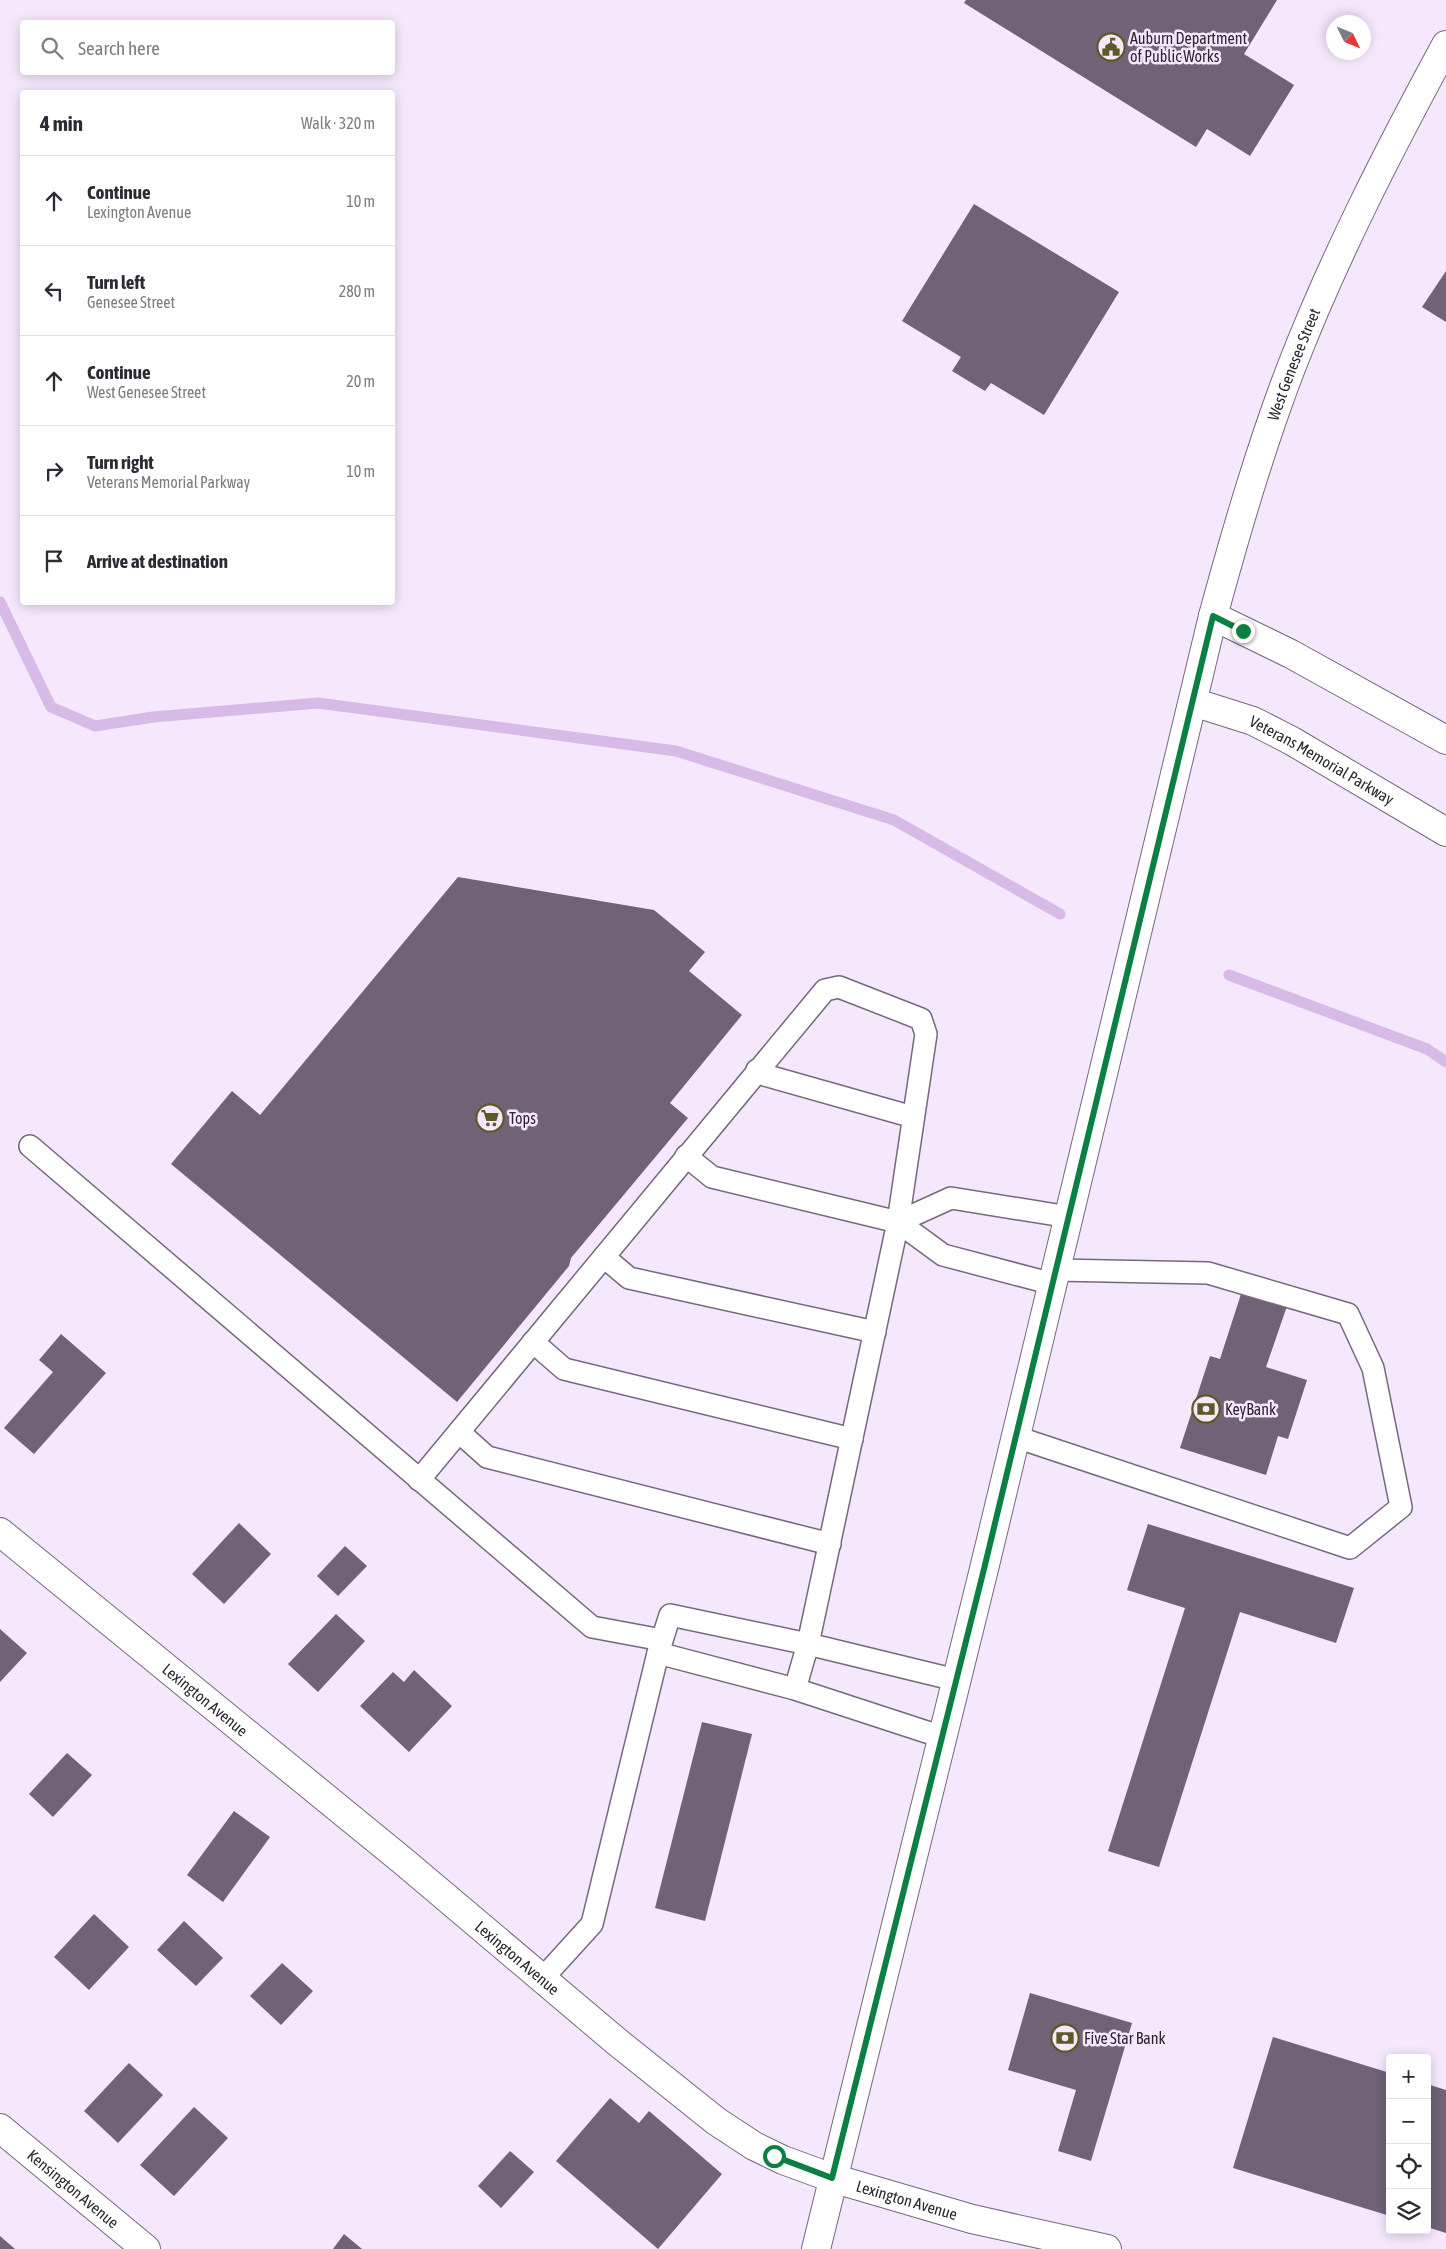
<!DOCTYPE html>
<meta charset="utf-8">
<style>
:root{--surface:#fff;--page:#f2f2f3;--text:#2b2b33;--muted:#7c7c81;--line:#e1e1e2}
body{margin:0;font-family:"Asap Condensed",sans-serif;background:var(--page);color:var(--text)}
.controls{position:absolute;right:15px;bottom:15px;display:grid;overflow:hidden;border-radius:5px;box-shadow:0 2px 12px #0003}
.controls button{width:45px;height:45px;display:grid;place-items:center;padding:0;border:0;border-bottom:1px solid var(--line);background:var(--surface);color:var(--text);font:25px sans-serif}
.compass{position:absolute;left:1326px;top:15px;width:45px;height:45px;border-radius:50%;background:var(--surface);box-shadow:0 2px 12px #0003;rotate:133deg}
.stop{position:absolute;width:15px;height:15px;margin:-11px;border:4px solid #0b8043;border-radius:50%;background:#fff}
.stop.end{background:#0b8043;border-color:#fff;box-shadow:0 1px 5px #0008}
.list{margin:0;padding:0;list-style:none}
h2{display:flex;justify-content:space-between;align-items:center;height:65px;margin:0;padding:0 20px;font-size:21px}
h2 small{font-size:16px;font-weight:400;color:var(--muted)}
.list li{display:grid;grid-template-columns:32px 1fr auto;gap:15px;align-items:center;box-sizing:border-box;height:90px;padding:0 20px;border-top:1px solid var(--line)}
.list b{display:block;font-size:19px;white-space:nowrap}
.list p{margin:0;font-size:16px;white-space:nowrap;color:var(--muted)}
.list em{font-size:16px;font-style:normal;color:var(--muted)}
.icon{flex:none;width:28px;height:28px;fill:none;stroke:currentColor;stroke-width:2;stroke-linecap:round;stroke-linejoin:round}
.map{position:relative;flex:none;width:1446px;height:2249px;overflow:hidden}
.search{position:absolute;background:var(--surface);box-shadow:0 2px 12px #0003;left:20px;top:20px;width:375px;height:55px;display:flex;align-items:center;gap:12px;box-sizing:border-box;padding:0 18px;border-radius:5px;color:var(--muted);font-size:19px}
.panel{position:absolute;background:var(--surface);box-shadow:0 2px 12px #0003;left:20px;top:90px;width:375px;height:515px;border-radius:5px}
.map>svg:first-child{display:block}
</style>
<div class="map">
<svg width="1446" height="2249" viewBox="0 0 1446 2249">
<rect width="100%" height="100%" fill="#f5e7fc"/>
<g fill="none" stroke-linecap="round" stroke-linejoin="round">
<g stroke="#d7bae6" stroke-width="11">
<path d="M0,602l51,105 44,19 58,-9 165,-14 358,48 218,69 166,94"/>
<path d="M1229,975l198,74 19,13"/>
</g>
</g>
<g fill="#6f6375">
<path d="M966,0h311l-33,54 50,31 -44,71 -43,-27 -11,18 -232,-144z"/>
<path d="M974,204l145,88 -75,123 -53,-32 -6,8 -33,-20 9,-14 -59,-36z"/>
<path d="M1446,271v51l-24,-15z"/>
<path d="M458,877l196,33 51,42 -16,19 53,44 -72,88 18,15 -117,140 -2,8 -112,136 -286,-238 61,-73 28,24z"/>
<path d="M1242,1291l45,15 -21,61 41,13 -19,59 -10,-3 -12,39 -86,-27 30,-92 10,3z"/>
<path d="M61,1334l45,39 -72,81 -30,-26 49,-56 -14,-12z"/>
<path d="M239,1523l32,31 -47,50 -32,-30z"/>
<path d="M1148,1524l206,64 -18,55 -96,-31 -81,255 -51,-16 77,-243 -58,-18z"/>
<path d="M345,1546l22,20 -29,30 -21,-20z"/>
<path d="M336,1614l29,27 -47,51 -30,-28z"/>
<path d="M0,1629l27,24 -27,29z"/>
<path d="M414,1670l38,36 -43,46 -49,-46 33,-34 11,10z"/>
<path d="M702,1722l50,12 -47,187 -50,-13z"/>
<path d="M67,1753l25,22 -39,42 -24,-23z"/>
<path d="M234,1811l36,26 -47,65 -36,-27z"/>
<path d="M94,1914l35,33 -40,43 -35,-33z"/>
<path d="M184,1921l39,37 -27,28 -39,-36z"/>
<path d="M282,1963l31,28 -32,34 -31,-29z"/>
<path d="M1030,1993l102,30 -41,138 -33,-10 18,-61 -68,-20z"/>
<path d="M1273,2037l117,36v143l-157,-48z"/>
<path d="M129,2063l34,32 -45,48 -34,-32z"/>
<path d="M1427,2084l19,6v143l-19,-6z"/>
<path d="M610,2098l29,25 10,-12 73,63 -64,75 -102,-88z"/>
<path d="M194,2107l34,31 -54,58 -34,-31z"/>
<path d="M510,2151l24,21 -33,36 -23,-22z"/>
<path d="M344,2234l18,15h-29z"/>
<path d="M0,2236l15,13h-15z"/>
</g>
<g fill="none" stroke-linecap="round" stroke-linejoin="round">
<g stroke="#75697b" stroke-width="24">
<g id="service">
<path d="M757,1070l4,4 152,43"/>
<path d="M30,1146l562,481 70,13"/>
<path d="M686,1156l26,21 186,45 45,33 110,29"/>
<path d="M898,1222l53,-24 118,19"/>
<path d="M604,1257l25,21 246,54"/>
<path d="M533,1342l31,27 288,70"/>
<path d="M459,1432l28,25 343,87"/>
<path d="M1016,1437l334,111 51,-41 -28,-139 -25,-54 -140,-41 -152,-3"/>
<path d="M419,1480l406,-490 14,-3 82,32 5,15 -28,188 -90,422 -13,45"/>
<path d="M658,1653l137,36 147,48"/>
<path d="M542,1979l50,-55 66,-271 12,-38 138,29 148,36"/>
</g>
</g>
<g stroke="#75697b" stroke-width="30">
<g id="minor">
<path id="s1" d="M0,1532l403,329 213,180 100,80 38,25 29,14 49,18 140,41 135,30"/>
<path id="s2" d="M0,2128l146,121"/>
</g>
</g>
<g stroke="#75697b" stroke-width="30">
<g id="secondary">
<path d="M1213,616l78,38 155,86"/>
<path id="s3" d="M1193,702l60,19 39,20 154,91"/>
<path id="s4" d="M816,2249l168,-680 229,-953c23,-84 47,-167 78,-248 43,-111 98,-218 155,-323"/>
</g>
</g>
<use href="#service" stroke="#fff" stroke-width="21"/>
<use href="#minor" stroke="#fff" stroke-width="28"/>
<use href="#secondary" stroke="#fff" stroke-width="28"/>
</g>
<g fill="none" stroke-linecap="round" stroke-linejoin="round">
<path stroke="#0b8043" stroke-width="6" d="M774,2156l58,22 152,-609 229,-953 30,15"/>
</g>
<defs>
<g id="civic-ring" transform="scale(1.4375)"><circle r="9.5" fill="#f5e7fc" stroke="#5d5925" stroke-width="1.5"/><path d="M-.6-6.5H3V-4.5H.6V-3L4-1V1h2V6H-6V1h2V-1L-.6-3ZM-1.2 2.5V6h2.4V2.5Z" fill="#5d5925"/></g>
<g id="supermarket-ring" transform="scale(1.4375)"><circle r="9.5" fill="#f5e7fc" stroke="#5d5925" stroke-width="1.5"/><path d="M-6-5.5h2.5l.6 2H6L4.5 2H-2.5L-4.4-4H-6ZM-1.5 3.2a1.3 1.3 0 1 0 .1 0ZM3 3.2a1.3 1.3 0 1 0 .1 0Z" fill="#5d5925"/></g>
<g id="bank-ring" transform="scale(1.4375)"><circle r="9.5" fill="#f5e7fc" stroke="#5d5925" stroke-width="1.5"/><path d="M-6-4H6V4H-6ZM0-2.3a2.3 2.3 0 1 0 0 4.6a2.3 2.3 0 1 0 0-4.6Z" fill="#5d5925"/></g>
</defs>
<g fill-rule="evenodd">
<use href="#civic-ring" x="1111" y="47"/>
<use href="#supermarket-ring" x="490" y="1118"/>
<use href="#bank-ring" x="1206" y="1409"/>
<use href="#bank-ring" x="1065" y="2038"/>
</g>
<g text-anchor="middle" dominant-baseline="central" stroke-width="5" stroke-linejoin="round" paint-order="stroke">
<g font-size="16" fill="#2c272f" stroke="#f5e7fc" text-anchor="start">
<text x="1130" y="38">Auburn Department<tspan x="1130" dy="18">of Public Works</tspan></text>
<text x="509" y="1118">Tops</text>
<text x="1225" y="1409">KeyBank</text>
<text x="1084" y="2038">Five Star Bank</text>
</g>
<g font-size="16" fill="#2c272f" stroke="#f5e7fc">
<text stroke="none"><textPath href="#s4" startOffset="1945">West Genesee Street</textPath></text>
<text stroke="none"><textPath href="#s3" startOffset="142">Veterans Memorial Parkway</textPath></text>
<text stroke="none"><textPath href="#s1" startOffset="265">Lexington Avenue</textPath></text>
<text stroke="none"><textPath href="#s1" startOffset="670">Lexington Avenue</textPath></text>
<text stroke="none"><textPath href="#s2" startOffset="95">Kensington Avenue</textPath></text>
<text stroke="none"><textPath href="#s1" startOffset="1135">Lexington Avenue</textPath></text>
</g>
</g>
</svg>
<div class="controls">
<button>+</button>
<button>−</button>
<button><svg class="icon" aria-label="locate" viewBox="0 0 24 24"><circle cx="12" cy="12" r="6"/><path d="M12 2v4M12 18v4M2 12h4M18 12h4"/></svg></button>
<button><svg class="icon" aria-label="layers" viewBox="0 0 24 24"><path d="M12 4l9 5-9 5-9-5zM3 14l9 5 9-5"/></svg></button>
</div>
<svg class="compass" viewBox="-18 -18 36 36"><path d="M0-13l5 13h-10z" fill="#e53935"/><path d="M0 13l5-13h-10z" fill="#7c7c81"/></svg>
<div class="stop" style="left:774px;top:2156px"></div>
<div class="stop end" style="left:1243px;top:631px"></div>
<div class="search"><svg class="icon" aria-label="search" viewBox="0 0 24 24"><circle cx="10" cy="10" r="6"/><path d="M15 15l6 6"/></svg>Search here</div>
<section class="panel">
<h2>4 min<small>Walk · 320 m</small></h2>
<ul class="list">
<li><svg class="icon" aria-label="ahead" viewBox="0 0 24 24"><path d="M12 20V5M6 11l6-6 6 6"/></svg><div><b>Continue</b><p>Lexington Avenue</p></div><em>10 m</em></li>
<li><svg class="icon" aria-label="left" viewBox="0 0 24 24"><path d="M17 20v-9H6M10 6l-5 5 5 5"/></svg><div><b>Turn left</b><p>Genesee Street</p></div><em>280 m</em></li>
<li><svg class="icon" aria-label="ahead" viewBox="0 0 24 24"><path d="M12 20V5M6 11l6-6 6 6"/></svg><div><b>Continue</b><p>West Genesee Street</p></div><em>20 m</em></li>
<li><svg class="icon" aria-label="right" viewBox="0 0 24 24"><path d="M7 20v-9h11M14 6l5 5-5 5"/></svg><div><b>Turn right</b><p>Veterans Memorial Parkway</p></div><em>10 m</em></li>
<li><svg class="icon" aria-label="arrive" viewBox="0 0 24 24"><path d="M6 21V4h12l-3 4 3 4H6"/></svg><div><b>Arrive at destination</b></div></li>
</ul>
</section>
</div>
